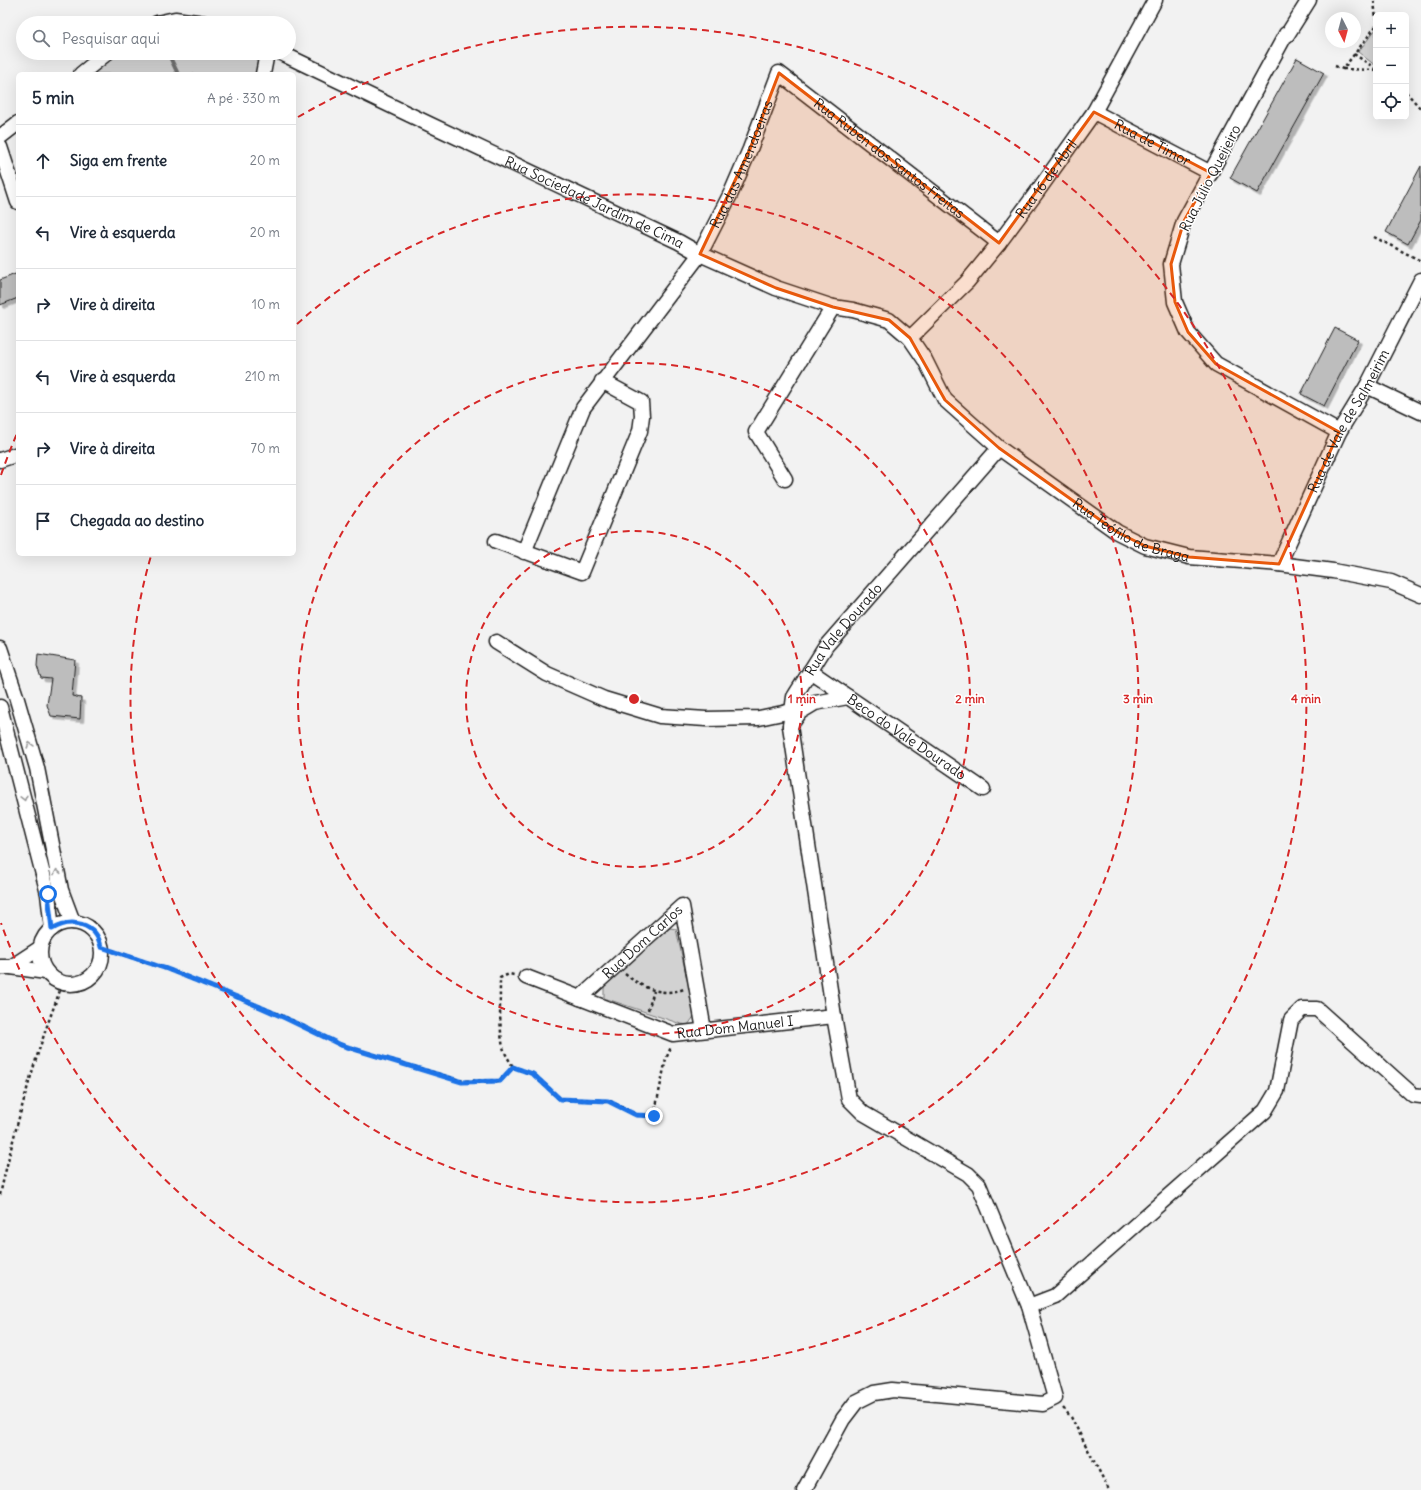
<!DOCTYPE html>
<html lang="pt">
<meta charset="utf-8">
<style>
:root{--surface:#fff;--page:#f2f2f3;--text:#1f2937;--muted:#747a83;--line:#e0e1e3}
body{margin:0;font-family:Delius,sans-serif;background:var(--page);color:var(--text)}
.controls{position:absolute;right:12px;top:12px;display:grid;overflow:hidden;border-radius:6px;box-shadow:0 4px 16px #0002}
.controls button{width:36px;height:36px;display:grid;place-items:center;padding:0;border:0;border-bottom:1px solid var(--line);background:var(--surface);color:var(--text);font:20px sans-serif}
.compass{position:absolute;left:1325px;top:12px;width:36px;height:36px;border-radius:50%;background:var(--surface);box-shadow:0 4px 16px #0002;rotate:174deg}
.stop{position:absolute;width:12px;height:12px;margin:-9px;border:3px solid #1a73e8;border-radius:50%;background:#fff}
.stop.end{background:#1a73e8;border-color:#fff;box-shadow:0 1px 4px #0008}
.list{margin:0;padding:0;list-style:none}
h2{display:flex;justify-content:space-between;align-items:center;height:52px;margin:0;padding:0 16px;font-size:17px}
h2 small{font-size:13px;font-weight:400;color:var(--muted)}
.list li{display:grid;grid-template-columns:26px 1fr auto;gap:12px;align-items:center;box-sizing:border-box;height:72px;padding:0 16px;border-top:1px solid var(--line)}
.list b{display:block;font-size:15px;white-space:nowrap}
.list em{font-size:13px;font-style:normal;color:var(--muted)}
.icon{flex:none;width:22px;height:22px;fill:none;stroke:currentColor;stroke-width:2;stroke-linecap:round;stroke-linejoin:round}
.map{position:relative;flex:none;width:1421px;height:1490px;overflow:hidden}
.search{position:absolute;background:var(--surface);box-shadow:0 4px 16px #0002;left:16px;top:16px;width:280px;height:44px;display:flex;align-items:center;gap:10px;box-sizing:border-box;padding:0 14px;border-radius:22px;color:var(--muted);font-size:15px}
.panel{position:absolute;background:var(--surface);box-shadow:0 4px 16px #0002;left:16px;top:72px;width:280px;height:484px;border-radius:6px}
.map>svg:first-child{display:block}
</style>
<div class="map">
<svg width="1421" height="1490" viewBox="0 0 1421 1490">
<defs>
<filter id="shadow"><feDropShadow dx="3.5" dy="3.5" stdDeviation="0" flood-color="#0004"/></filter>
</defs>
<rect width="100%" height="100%" fill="#f2f2f2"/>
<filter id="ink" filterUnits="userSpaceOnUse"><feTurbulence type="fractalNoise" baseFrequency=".025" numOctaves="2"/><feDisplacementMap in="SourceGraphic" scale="8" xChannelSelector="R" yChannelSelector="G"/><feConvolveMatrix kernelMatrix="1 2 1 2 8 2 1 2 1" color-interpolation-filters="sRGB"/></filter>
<g filter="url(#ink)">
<g fill="#d2d2d2" stroke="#777">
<path d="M1376,29v37l-18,-14z"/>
<path d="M110,53h157l-4,21h-181z"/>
<path d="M670,928l6,1 19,86 -7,10 -7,-1 -77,-26v-10l2,-6z"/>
</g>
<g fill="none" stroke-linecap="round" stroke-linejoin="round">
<path stroke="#707070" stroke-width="4" d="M168,53l10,21"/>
</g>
<g fill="#bdbdbd" stroke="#1c1c1c" filter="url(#shadow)">
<path d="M1297,58l27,15 -67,120 -27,-15z"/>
<path d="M1421,166v54l-13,24 -22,-12z"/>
<path d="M18,273v25l-18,7v-25z"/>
<path d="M1335,328l23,12 -34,66 -23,-12z"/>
<path d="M38,654l37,6 -3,36 9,2 -1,21 -29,-3 -4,-11 4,-26 -10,-1 -4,-12z"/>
</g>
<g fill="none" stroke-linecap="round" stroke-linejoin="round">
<g stroke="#1c1c1c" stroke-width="17">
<g id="street">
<path d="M1309,0l-22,35 -1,-1 -102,187 -13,43 4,38 13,30 28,32 123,68"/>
<path d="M157,23l18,-4 29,4"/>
<path id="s1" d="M281,53l148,71 250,118 21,12 76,34 57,19 20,3 36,10 21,18 15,22 20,40 54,48 118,84 28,14 44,11 90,7 54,7 58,11 30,13"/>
<path d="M81,74l26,-21"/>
<path d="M263,74l4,-21"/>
<path id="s2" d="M1094,112l117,61"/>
<path d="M0,137l18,-14"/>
<path d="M0,147l18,55"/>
<path id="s3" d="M910,338l57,-56 32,-39 38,-51 57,-80 61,-112"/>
<path d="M1367,386l54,26"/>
<path d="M0,460l18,-6"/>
<path d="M785,479l-29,-47 77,-125"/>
<path d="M496,541l86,31 58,-141 2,-15 -1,-14 -39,-21"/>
<path id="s4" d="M524,552l59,-144 117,-154 31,-61 19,-44 29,-76 220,170"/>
<path id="s5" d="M1279,564l60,-132 28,-46 54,-106"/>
<path d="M496,642l51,32 57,25 56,17 46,3 53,-1 33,-7"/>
<path d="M0,648l16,48 21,72 24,122 12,32"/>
<path id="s6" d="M810,671l173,118"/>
<path d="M0,707l48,187 4,35"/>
<path d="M790,726l10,-14 15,-9 33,-6"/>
<circle cx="71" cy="953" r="31"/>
<path d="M0,967h11l35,5"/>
<path d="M11,967l29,-19"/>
<path id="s7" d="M526,977l147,57 161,-18"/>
<path id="s8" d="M580,998l102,-92 22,124"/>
<path d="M1029,1306l26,-10 210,-185 12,-20 14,-71 11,-11h15l96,86 8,1"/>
<path id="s9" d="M804,1490l39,-71 13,-17 18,-9 19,-3 150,14 12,-6 -26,-92 -50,-121 -11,-11 -105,-61 -14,-14 -15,-83 -44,-290 4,-29 32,-51 173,-198"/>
</g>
</g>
<g stroke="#1c1c1c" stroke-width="2.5" stroke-dasharray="3 3" stroke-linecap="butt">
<path d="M1374,1l2,18"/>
<path d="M1354,54l22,15"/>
<path d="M1335,66l8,3 33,-43"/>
<path d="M1343,69l33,1"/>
<path d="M1406,92l15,17"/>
<path d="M1374,237l47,24"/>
<path d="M101,947l66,22 75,30 43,18 56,28 121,36h38l13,-14c-3,-6 -7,-11 -9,-17 -5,-13 -4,-56 -4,-72l9,-4 5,1"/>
<path d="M625,974c18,14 36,23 59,15"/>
<path d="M648,1010l6,-19"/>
<path d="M513,1067l20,7 27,25 49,2 27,14 18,1 12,-57 5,-12"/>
<path d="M0,1195c16,-71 36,-144 63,-212"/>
<path d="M1063,1408l8,9 38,73"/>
</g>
<use href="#street" stroke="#fff" stroke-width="14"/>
</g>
<defs><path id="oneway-chevron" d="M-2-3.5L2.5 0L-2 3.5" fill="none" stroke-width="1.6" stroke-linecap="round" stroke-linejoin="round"/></defs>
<g stroke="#999">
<use href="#oneway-chevron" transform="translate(30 745) rotate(-106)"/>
<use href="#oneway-chevron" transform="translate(24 798) rotate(76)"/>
<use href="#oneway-chevron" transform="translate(57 872) rotate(-101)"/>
</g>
</g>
<g fill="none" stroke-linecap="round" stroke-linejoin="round" filter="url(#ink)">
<path stroke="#1a73e8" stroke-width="5" d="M48,894l4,35c19,-11 44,-7 49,18l66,22 75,30 43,19 56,27 121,37 38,-1 13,-14 20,7 27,25 48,2 28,14 18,1"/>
</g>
<path fill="#e8590c" fill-opacity="0.2" stroke="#e8590c" stroke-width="3" stroke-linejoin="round" d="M779,73l220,170 95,-131 117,61 -27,48 -13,43 4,38 13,30 28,32 123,68 -60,132 -90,-7 -44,-11 -28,-14 -118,-84 -54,-48 -35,-62 -21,-18 -56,-13 -57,-19 -76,-34 50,-105z"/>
<g fill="none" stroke="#d62828" stroke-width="2" stroke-dasharray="7 5">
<circle cx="634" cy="699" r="168"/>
<circle cx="634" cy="699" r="336"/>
<path d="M297 324A504 504 0 1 1 151 556"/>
<path d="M1 475A672 672 0 0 1 18 431M298 117A672 672 0 1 1 1 923"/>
</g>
<g text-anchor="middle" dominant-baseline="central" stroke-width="3" stroke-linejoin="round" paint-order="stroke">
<g font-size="14" fill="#1c1c1c" stroke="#fff">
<text stroke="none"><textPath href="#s2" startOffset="66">Rua de Timor</textPath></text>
<text stroke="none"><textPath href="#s4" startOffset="686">Rua Ruben dos Santos Freitas</textPath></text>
<text stroke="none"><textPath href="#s4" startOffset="448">Rua das Amendoeiras</textPath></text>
<text transform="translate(1210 178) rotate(-63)">Rua Júlio Queijeiro</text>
<text stroke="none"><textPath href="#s3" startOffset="210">Rua 16 de Abril</textPath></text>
<text stroke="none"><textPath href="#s1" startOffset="347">Rua Sociedade Jardim de Cima</textPath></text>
<text stroke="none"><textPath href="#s5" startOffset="159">Rua de Vale de Salmeirim</textPath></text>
<text stroke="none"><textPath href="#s1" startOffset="994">Rua Teófilo de Braga</textPath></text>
<text stroke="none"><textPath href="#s9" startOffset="1180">Rua Vale Dourado</textPath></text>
<text stroke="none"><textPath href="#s6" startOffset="117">Beco do Vale Dourado</textPath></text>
<text stroke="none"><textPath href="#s8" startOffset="84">Rua Dom Carlos</textPath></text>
<text stroke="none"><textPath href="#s7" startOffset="220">Rua Dom Manuel I</textPath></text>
</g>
</g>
<circle cx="634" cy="699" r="6" fill="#d62828" stroke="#fff" stroke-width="2"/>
<g font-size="12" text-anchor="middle" font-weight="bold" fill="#d62828" stroke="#fff" stroke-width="3" stroke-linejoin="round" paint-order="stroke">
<text x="802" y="703">1 min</text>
<text x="970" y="703">2 min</text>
<text x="1138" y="703">3 min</text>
<text x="1306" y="703">4 min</text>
</g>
</svg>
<div class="controls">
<button>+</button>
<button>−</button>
<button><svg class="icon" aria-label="locate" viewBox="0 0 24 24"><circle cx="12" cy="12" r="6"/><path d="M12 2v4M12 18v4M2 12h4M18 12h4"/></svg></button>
</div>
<svg class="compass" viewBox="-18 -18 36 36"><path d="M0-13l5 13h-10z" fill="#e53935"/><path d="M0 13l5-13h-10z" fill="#747a83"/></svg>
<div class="stop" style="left:48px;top:894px"></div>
<div class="stop end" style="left:654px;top:1116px"></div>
<div class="search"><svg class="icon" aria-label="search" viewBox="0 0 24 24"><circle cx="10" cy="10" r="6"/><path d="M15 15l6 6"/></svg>Pesquisar aqui</div>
<section class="panel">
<h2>5 min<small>A pé · 330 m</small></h2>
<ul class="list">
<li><svg class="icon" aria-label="ahead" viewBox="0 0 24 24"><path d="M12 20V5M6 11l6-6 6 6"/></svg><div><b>Siga em frente</b></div><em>20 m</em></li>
<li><svg class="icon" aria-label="left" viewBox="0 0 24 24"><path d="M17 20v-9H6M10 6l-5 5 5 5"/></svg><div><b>Vire à esquerda</b></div><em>20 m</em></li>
<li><svg class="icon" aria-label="right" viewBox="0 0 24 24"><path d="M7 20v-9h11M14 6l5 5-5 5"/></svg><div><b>Vire à direita</b></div><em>10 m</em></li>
<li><svg class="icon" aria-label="left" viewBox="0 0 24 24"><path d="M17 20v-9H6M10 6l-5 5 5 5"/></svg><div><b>Vire à esquerda</b></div><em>210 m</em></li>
<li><svg class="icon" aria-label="right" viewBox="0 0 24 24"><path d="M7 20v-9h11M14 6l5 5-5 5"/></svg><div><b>Vire à direita</b></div><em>70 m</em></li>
<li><svg class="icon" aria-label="arrive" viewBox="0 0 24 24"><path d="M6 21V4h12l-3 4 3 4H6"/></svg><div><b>Chegada ao destino</b></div></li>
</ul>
</section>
</div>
